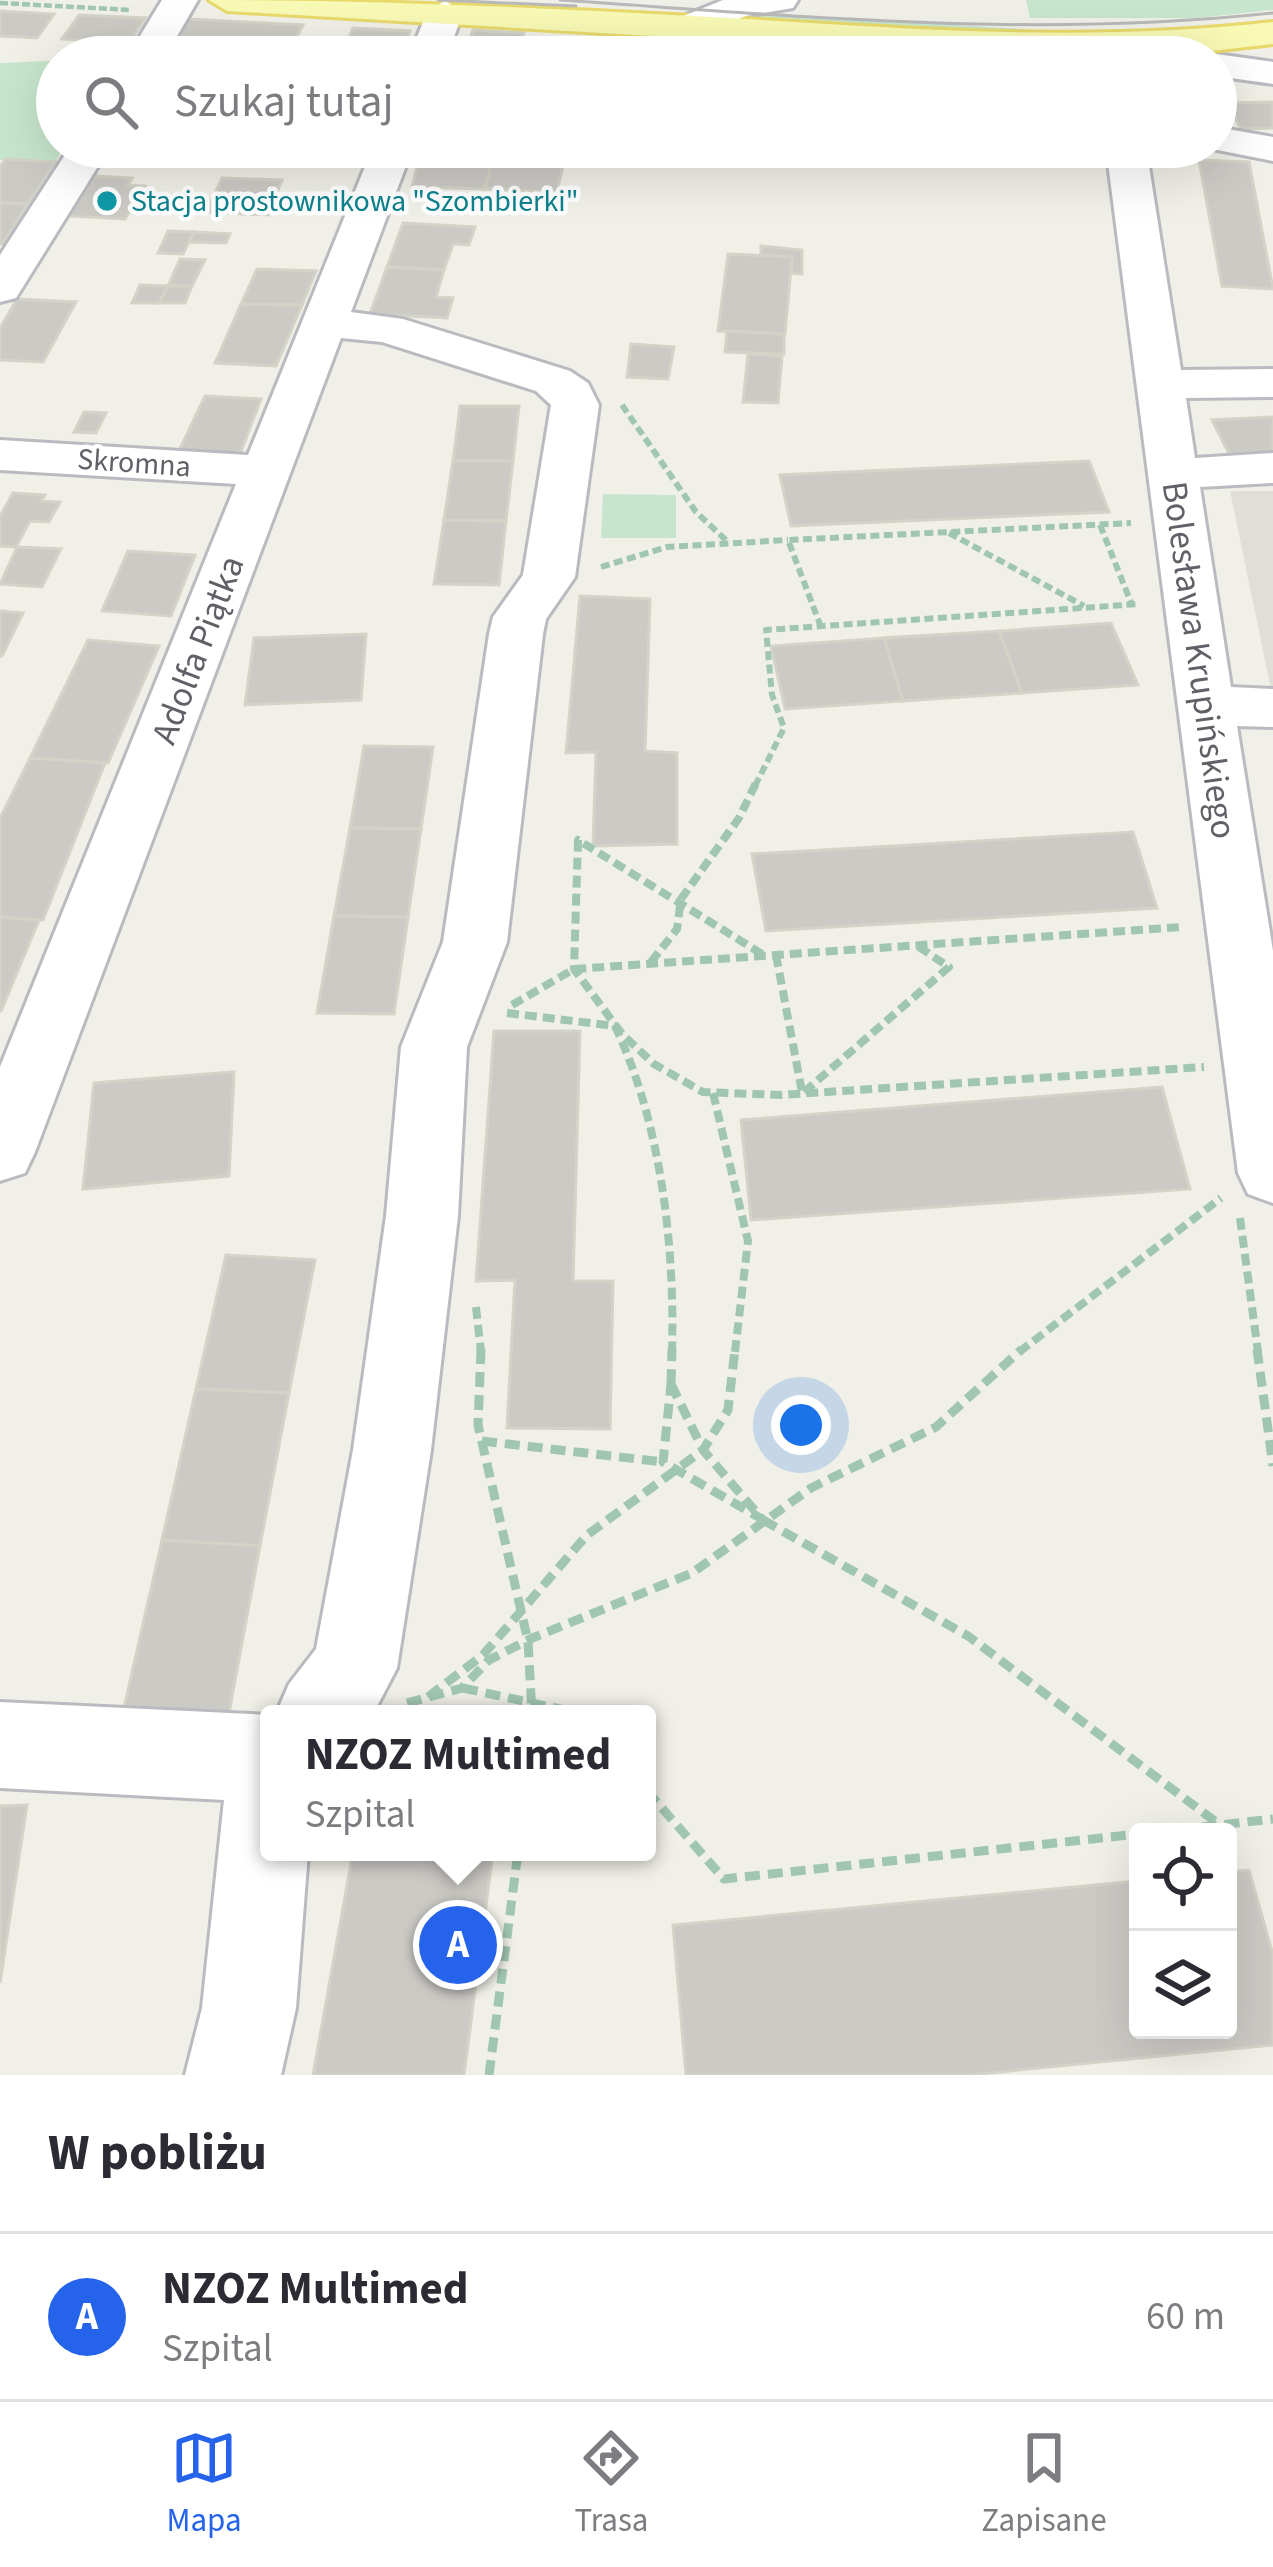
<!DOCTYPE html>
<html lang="pl">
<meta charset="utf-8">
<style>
:root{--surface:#fff;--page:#f7f7f7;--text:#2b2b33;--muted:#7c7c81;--line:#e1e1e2;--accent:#2563eb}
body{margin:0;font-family:"Source Sans 3",sans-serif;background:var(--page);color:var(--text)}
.controls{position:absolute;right:36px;bottom:36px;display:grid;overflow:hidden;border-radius:12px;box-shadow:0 12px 48px #0002}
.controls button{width:108px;height:108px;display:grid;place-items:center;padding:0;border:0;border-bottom:3px solid var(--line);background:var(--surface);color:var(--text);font:60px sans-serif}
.you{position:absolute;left:801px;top:1425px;width:42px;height:42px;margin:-30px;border:9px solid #fff;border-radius:50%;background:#1a73e8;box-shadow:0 0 0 18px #1a73e833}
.badge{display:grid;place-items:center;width:78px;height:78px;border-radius:50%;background:var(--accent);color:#fff;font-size:39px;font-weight:700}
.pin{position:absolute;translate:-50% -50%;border:6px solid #fff;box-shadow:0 3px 12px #0006}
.popup{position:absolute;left:260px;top:1705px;width:396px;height:156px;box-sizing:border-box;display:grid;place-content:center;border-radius:12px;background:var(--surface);filter:drop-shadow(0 3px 9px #0005);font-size:39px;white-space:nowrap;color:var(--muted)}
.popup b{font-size:45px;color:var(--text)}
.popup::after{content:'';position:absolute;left:50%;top:100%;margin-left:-24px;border:24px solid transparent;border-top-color:var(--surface)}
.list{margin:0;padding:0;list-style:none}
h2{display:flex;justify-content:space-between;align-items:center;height:156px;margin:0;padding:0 48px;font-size:51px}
h2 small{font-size:39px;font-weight:400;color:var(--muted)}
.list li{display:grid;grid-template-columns:78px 1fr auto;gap:36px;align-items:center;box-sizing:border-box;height:168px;padding:0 48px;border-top:3px solid var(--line)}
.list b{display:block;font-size:45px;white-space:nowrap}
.list p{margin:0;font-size:39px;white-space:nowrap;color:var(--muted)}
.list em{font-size:39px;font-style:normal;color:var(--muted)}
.icon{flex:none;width:66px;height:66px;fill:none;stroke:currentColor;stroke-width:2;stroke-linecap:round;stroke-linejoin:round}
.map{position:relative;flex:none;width:1273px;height:2075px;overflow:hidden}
.search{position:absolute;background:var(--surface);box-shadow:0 12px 48px #0002;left:36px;right:36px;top:36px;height:132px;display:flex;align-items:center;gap:30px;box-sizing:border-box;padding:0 42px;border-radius:66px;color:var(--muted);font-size:45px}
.sheet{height:324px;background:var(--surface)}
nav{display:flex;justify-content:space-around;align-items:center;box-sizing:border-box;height:168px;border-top:3px solid var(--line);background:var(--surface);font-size:33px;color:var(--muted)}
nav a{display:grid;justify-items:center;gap:6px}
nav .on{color:var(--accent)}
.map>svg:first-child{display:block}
</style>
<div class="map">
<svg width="1273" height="2075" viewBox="0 0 1273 2075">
<rect width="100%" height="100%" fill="#f0f0e8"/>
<path fill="#e0dfd7" d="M1230,491h43v198h-2z"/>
<g fill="#c7e5cc">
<path d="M1026,0h247v10l-76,8h-167z"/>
<path d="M748,13l275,16 2,10 -278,-18z"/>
<path d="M62,52l14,5h-19v90h7l-9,15 -55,-2v-97l50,-2z"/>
<path d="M603,494l73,1v43h-75z"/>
</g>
<g fill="#cccac5" stroke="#d4d3c7" stroke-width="3">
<path d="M0,11l54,3 -17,24 -37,-2z"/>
<path d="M79,15l66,3 -16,25 -67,-4z"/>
<path d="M187,19l116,6 -13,25 -117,-5z"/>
<path d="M353,28l57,3 -9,23 -58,-2z"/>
<path d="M473,30l51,3 -8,24h-53z"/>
<path d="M1273,102v26l-32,1 -14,-26z"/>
<path d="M299,147h65l-3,7z"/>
<path d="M726,147h84l-1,11 -84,-4z"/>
<path d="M420,156l73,2 -8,31 -73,-2z"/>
<path d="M493,158l71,3 -7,31 -72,-3z"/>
<path d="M5,159l50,3 -27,42 -28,-1v-36z"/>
<path d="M1199,160l50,2 24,127 -51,-3z"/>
<path d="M95,176l37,2 -4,7 17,1 -20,33 -56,-3z"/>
<path d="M222,178l60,2 -14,35 -62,-3z"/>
<path d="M0,203l28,1 -25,40h-3z"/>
<path d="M403,223l72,4 -6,18 -16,-1 -9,26 -57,-3z"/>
<path d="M168,231l26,1 -11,22 -25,-1z"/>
<path d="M194,232l36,2 -4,9 -37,-1z"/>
<path d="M761,246l41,4v24l-11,-1 1,-16 -31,-2z"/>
<path d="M728,254l64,3 -7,77 -67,-3z"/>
<path d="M180,259l25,1 -13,26h-24z"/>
<path d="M387,267l57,3 -8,27 17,1 -6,20 -77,-4z"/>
<path d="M257,269l59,2 -14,34 -61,-1z"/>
<path d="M140,285l28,1 -9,17h-27z"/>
<path d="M168,286h24l-7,17h-26z"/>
<path d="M17,299l59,3 -33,60 -43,-2v-32z"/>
<path d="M241,304l61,1 -26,61 -61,-3z"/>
<path d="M727,331l57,3v20l-59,-2z"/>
<path d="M631,344l43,3 -6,32 -41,-2z"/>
<path d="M748,354l34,2 -4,47 -35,-1z"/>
<path d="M205,396l56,3 -20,52 -12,5 -52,-1z"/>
<path d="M460,406h59l-6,55h-60z"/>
<path d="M84,412l22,1 -10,20 -22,-1z"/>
<path d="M1273,417v35l-44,2 -17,-34z"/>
<path d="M453,461h60l-7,60 -62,-1z"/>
<path d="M1089,461l20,51 -318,14 -11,-51z"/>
<path d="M13,493l32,2 -4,6 19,1 -11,20 -19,-1 -14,26 -16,-1v-30z"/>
<path d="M444,520l62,1 -7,64 -65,-1z"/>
<path d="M17,547l44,2 -19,38 -42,-3z"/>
<path d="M128,551l67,4 -24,61 -69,-5z"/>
<path d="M580,596l70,3 -5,152 32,2v91l-84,2 3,-94 -30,1z"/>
<path d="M0,611l23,2 -21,43h-2z"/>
<path d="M1111,623l27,62 -116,8 -23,-62z"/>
<path d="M999,631l23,62 -119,8 -19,-63z"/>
<path d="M366,634l-5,66 -116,5 9,-67z"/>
<path d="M884,638l19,63 -118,8 -14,-63z"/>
<path d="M88,640l71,6 -51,117 -78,-5z"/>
<path d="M364,746l69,1 -12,82 -71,-1z"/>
<path d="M30,758l75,5 -62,157 -43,-3v-99z"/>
<path d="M350,828l71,1 -13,88 -74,-1z"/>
<path d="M1133,832l24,76 -391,23 -14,-77z"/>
<path d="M334,916l74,1 -14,97 -77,-1z"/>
<path d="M0,917l39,3 -38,91h-1z"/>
<path d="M494,1031h86l-7,250h40l-3,148 -103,-1 8,-148 -39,1z"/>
<path d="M234,1072l-5,104 -146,13 11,-106z"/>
<path d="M1162,1087l28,102 -439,31 -10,-100z"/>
<path d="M226,1255l89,5 -26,133 -93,-4z"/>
<path d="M196,1389l93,4 -29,153 -98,-6z"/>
<path d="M162,1540l98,6 -31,167 -105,-5z"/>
<path d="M27,1805l-27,178v-177z"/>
<path d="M353,1852h140l-29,223h-151z"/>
<path d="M1249,1870l24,85v90l-304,30h-283l-13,-150 465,-44v149h90v-158z"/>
</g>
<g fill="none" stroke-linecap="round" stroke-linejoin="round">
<g stroke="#babbc0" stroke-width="6">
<g id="minor">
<path d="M162,0h36l-33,57h-38z"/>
<path d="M723,0h75l-5,8 -47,8 -57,22 -18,-11 5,-8z"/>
<path d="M445,1l18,11 -16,45h-38l18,-45z"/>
<path d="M1110,37l70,12 6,8h-93l4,-17z"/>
<path d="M1216,54l57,8v22l-57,-8v-19h-13z"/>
<path d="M1216,127l57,10v24l-71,-14h14z"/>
<path d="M70,147h40l-94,151 -16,4v-47z"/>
<path d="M373,147h40l-62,165 52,7 167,52 18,12 11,22 -24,172 -29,42 -3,15 -36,308 -40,105 -9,169 -27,234 -34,218 -24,46h-97l13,-30 27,-35 37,-199 33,-234 15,-169 42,-105 46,-308 4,-17 30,-42 28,-170 -15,-14 -154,-49 -41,-4 -306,814 -10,21 -25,8v-114l236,-583 -236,-14v-30l248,15z"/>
<path d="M1106,147h40l35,223 92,-1v28l-87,1 9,60 78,-5v30l-73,4 31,200 42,2v38l-36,-1 36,225v252l-25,-9 -10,-21z"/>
<path d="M0,1702l269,13v137h39l-12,156 -15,67h-96l17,-67 22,-208 -224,-12z"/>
</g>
</g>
<g stroke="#e7d96b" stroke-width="6">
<path id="major" d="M209,0c180,0 358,9 537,19 177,11 350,23 527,3v22l-97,11 -162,2 -787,-46z"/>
</g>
<path stroke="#a0c6b2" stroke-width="4.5" stroke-dasharray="8 3" stroke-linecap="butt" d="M0,3l131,7"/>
<g stroke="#a0c6b2" stroke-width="6" stroke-dasharray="9 4.5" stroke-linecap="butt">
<path d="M622,405l74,107 32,30"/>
<path d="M1100,525l32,80"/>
<path d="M949,533l135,73"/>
<path d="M601,567l66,-20 121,-7"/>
<path d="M821,627l-33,-87 343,-17"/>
<path d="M755,786l29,-58 -12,-33 -6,-65 373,-26"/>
</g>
<g stroke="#a0c6b2" stroke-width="8" stroke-dasharray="12 6" stroke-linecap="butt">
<path d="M762,954l-184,-114 -4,129 48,65 32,30 49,28 78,3 423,-28"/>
<path d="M776,955l26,137"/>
<path d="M651,962l26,-33 4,-30 58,-81 17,-35"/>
<path d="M512,1005l62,-36 608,-42"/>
<path d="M507,1013l108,13c46,97 60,219 57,326"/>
<path d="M804,1092l145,-125 -33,-22"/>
<path d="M713,1093l35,148 -13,111"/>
<path d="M1240,1218l18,134"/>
<path d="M476,1307l5,45"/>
<path d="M1019,1352l202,-154"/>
</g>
<g stroke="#a0c6b2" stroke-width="9" stroke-dasharray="15 8" stroke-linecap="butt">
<path d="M481,1349l-3,76 50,216 4,73"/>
<path d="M1257,1349l16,117"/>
<path d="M671,1384l32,66 59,69 -99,-57z"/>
<path d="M671,1384l1,-35"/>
<path d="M482,1441l181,21"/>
<path d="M763,1520l205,116 252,189"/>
<path d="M463,1688l120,26"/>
<path d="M428,1697l55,-42 104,-120 116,-85 25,-40 7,-61"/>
<path d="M407,1703l55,-15 27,-28 41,-21 162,-66 119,-85 125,-61 86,-78"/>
<path d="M647,1791l77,88 414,-45"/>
<path d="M1156,1832l117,-13"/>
<path d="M489,2075l29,-223"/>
</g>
<use href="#minor" fill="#fff" fill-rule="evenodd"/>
<use href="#major" fill="#f8f9b5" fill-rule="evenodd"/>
<g stroke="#b8b8b9" stroke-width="3">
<path d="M438,0l138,6"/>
<path d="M560,0c239,16 474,39 713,13"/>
</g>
</g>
<circle fill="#0f9aa8" stroke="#fff" stroke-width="4.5" cx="107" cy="201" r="12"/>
<g text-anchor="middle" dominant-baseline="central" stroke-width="9" stroke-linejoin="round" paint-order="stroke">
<g font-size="30" fill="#0d838f" stroke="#fff" text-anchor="start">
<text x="131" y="201">Stacja prostownikowa "Szombierki"</text>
</g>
<g font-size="30" fill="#5f6167" stroke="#fff">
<text transform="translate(134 463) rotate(4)">Skromna</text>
</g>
<g font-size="36" fill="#5f6167" stroke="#fff">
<text transform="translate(198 650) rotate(-69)">Adolfa Piątka</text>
<text transform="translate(1199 660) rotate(82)">Bolesława Krupińskiego</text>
</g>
</g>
</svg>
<div class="controls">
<button><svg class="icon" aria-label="locate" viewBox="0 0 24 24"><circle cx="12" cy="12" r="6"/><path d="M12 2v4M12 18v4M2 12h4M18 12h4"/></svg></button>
<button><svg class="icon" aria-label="layers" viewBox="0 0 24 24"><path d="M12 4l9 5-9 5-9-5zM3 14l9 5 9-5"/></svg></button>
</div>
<div class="you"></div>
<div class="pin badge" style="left:458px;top:1945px">A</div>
<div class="popup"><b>NZOZ Multimed</b>Szpital</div>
<div class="search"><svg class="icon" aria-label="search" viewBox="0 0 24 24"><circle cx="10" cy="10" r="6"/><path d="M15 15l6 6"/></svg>Szukaj tutaj</div>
</div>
<section class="sheet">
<h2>W pobliżu<small></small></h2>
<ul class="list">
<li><span class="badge">A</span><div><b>NZOZ Multimed</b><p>Szpital</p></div><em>60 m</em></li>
</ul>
</section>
<nav>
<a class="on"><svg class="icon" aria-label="map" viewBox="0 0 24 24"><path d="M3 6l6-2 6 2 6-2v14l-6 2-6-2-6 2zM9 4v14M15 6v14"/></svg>Mapa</a>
<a><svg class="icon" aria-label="directions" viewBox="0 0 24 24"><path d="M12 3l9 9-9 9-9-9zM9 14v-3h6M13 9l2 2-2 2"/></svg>Trasa</a>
<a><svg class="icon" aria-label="saved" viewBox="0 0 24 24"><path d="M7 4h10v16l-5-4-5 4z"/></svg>Zapisane</a>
</nav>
